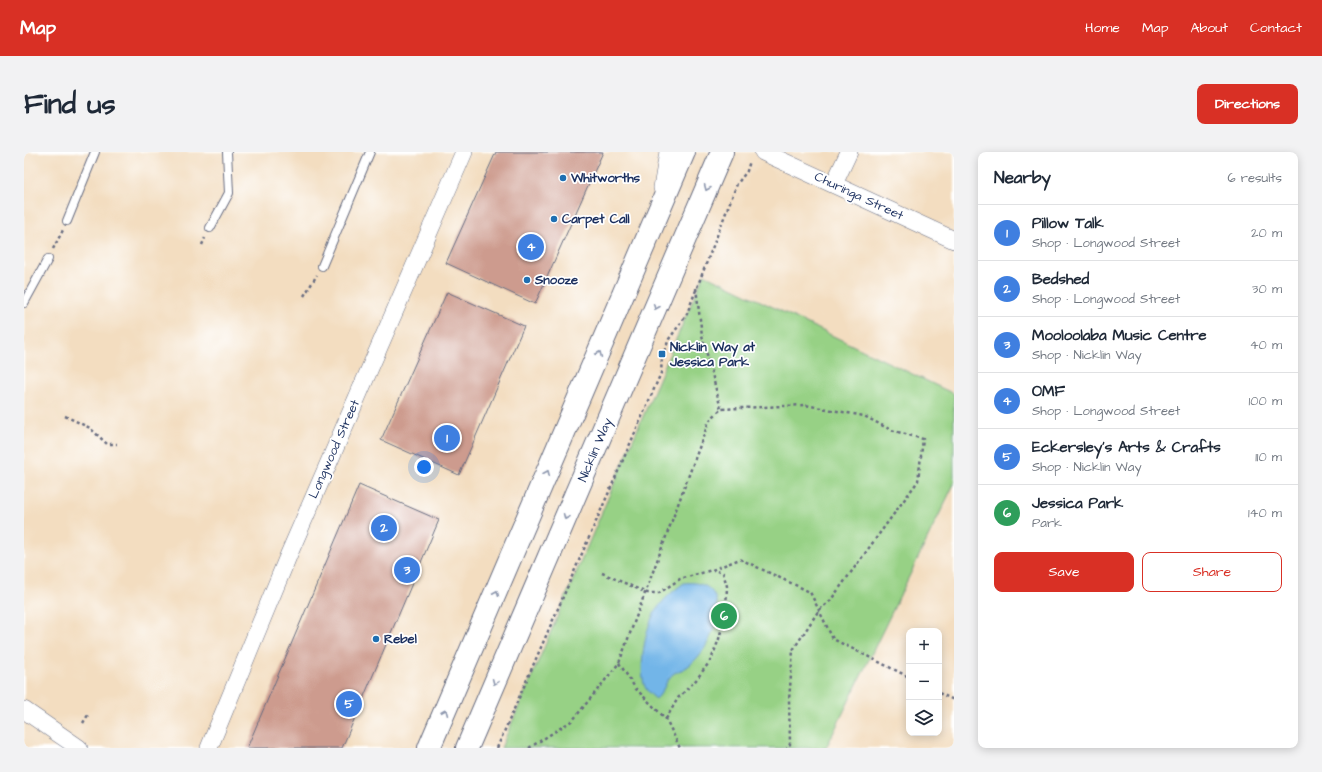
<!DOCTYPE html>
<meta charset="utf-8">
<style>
:root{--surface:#fff;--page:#f2f2f3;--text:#1f2937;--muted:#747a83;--line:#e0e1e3;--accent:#d93025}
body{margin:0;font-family:"Architects Daughter",sans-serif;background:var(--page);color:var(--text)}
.controls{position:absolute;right:12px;bottom:12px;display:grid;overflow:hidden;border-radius:8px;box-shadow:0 2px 10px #0003}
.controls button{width:36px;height:36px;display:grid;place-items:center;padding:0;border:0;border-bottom:1px solid var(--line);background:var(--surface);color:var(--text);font:20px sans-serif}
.you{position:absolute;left:400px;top:315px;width:14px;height:14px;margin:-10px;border:3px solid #fff;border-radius:50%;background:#1a73e8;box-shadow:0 0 0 6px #1a73e833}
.badge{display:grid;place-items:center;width:26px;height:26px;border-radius:50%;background:var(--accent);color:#fff;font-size:13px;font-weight:700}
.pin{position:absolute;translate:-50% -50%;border:2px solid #fff;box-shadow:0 1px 4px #0006}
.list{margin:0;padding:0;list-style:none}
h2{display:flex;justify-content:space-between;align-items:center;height:52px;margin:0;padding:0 16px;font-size:17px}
h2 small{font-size:13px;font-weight:400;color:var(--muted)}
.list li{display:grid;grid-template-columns:26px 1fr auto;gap:12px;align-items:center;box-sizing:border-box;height:56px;padding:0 16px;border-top:1px solid var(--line)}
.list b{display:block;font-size:15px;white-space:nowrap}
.list p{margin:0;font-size:13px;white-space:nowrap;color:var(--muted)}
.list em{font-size:13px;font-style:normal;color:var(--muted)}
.actions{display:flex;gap:8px;padding:12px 16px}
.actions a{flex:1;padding:9px 0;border:1px solid var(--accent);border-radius:8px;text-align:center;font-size:14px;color:var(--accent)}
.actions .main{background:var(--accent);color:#fff}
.icon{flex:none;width:22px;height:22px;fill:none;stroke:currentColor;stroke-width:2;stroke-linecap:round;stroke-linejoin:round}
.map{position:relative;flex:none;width:930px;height:596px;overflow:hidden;border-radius:8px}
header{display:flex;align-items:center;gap:24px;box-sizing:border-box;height:56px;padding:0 20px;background:var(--accent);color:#fff}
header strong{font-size:19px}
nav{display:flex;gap:22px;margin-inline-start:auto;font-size:14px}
.intro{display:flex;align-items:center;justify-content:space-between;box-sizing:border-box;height:96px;padding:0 24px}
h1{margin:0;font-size:28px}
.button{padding:10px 18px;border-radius:8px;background:var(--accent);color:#fff;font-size:14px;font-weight:700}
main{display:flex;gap:24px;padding:0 24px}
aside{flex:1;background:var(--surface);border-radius:8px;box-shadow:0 2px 10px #0003}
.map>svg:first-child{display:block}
</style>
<header>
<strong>Map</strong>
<nav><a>Home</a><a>Map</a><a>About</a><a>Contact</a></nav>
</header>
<div class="intro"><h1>Find us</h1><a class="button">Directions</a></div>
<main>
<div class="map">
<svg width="930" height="596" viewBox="0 0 930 596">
<rect width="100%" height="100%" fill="#fff"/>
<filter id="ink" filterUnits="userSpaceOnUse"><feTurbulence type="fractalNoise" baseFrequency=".025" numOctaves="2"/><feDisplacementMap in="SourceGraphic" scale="8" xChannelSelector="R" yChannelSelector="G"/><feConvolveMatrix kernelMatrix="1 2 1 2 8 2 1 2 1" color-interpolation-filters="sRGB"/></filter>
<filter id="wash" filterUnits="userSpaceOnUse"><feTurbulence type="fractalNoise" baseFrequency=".012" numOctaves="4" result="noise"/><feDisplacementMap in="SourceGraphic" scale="16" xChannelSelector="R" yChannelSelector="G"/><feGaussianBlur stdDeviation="0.9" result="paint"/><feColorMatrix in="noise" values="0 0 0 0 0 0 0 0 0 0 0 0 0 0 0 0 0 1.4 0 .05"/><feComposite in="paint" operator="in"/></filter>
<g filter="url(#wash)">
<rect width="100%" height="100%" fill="#f3ddc0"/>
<path fill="#97d185" stroke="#598072" d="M680,122l250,120v90l-128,264h-325z"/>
<path fill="#72b5e8" stroke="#4672a3" d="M660,431c45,-4 36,41 20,66 -4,6 -11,14 -17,18 -4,3 -10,4 -14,7 -8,7 -9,18 -17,25 -5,-4 -10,-8 -12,-15 -5,-18 1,-54 10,-70 7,-13 18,-22 30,-31z"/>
<g id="blocks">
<g fill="#cd9b8e">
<path d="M472,0h107l-68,152 -89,-41z"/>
<path d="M423,140l77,34 -65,149 -78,-35z"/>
<path d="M335,333l80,35 -97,228h-95z"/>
</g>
</g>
</g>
<g filter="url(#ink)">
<use href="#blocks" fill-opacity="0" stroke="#676c80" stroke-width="1"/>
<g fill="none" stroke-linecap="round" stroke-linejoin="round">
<g stroke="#676c80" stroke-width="10">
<g id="lane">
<path d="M43,69l28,-69"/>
<path d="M186,76l19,-35 -2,-41"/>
<path d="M298,114l48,-114"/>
<path d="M0,151l24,-44"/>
</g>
</g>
<g stroke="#676c80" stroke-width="18">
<g id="street">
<path d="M739,0l191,88"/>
<path d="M810,32l15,-32"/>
<path d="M638,36l6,-36"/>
<path d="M0,558l55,38"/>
<path d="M185,596l80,-194 175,-402"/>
</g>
</g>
<g stroke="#676c80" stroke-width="24">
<g id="highway">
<path d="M405,596l255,-596"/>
<path d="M443,596l255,-596"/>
</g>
</g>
<g stroke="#676c80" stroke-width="2.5" stroke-dasharray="3 3" stroke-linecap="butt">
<path d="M178,93l3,-7"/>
<path d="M29,97l10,-19"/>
<path d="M672,136l6,47 19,74"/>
<path d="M280,144l13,-21"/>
<path d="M41,264l25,12 17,16h10"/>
<path d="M578,421l45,20h12l21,-14 32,-9 28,-11 70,33 23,47 76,38"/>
<path d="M595,511l17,26 30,30 14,29"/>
<path d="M915,541l15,7"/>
<path d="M642,567l12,-21 18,-18 15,-20 8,-21 7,-28 1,-25 -4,-13 -10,-3"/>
<path d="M59,571l5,-8"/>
<path d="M473,596l164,-375 1,-16 7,-18 17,-23 51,-132 10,-13 3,-10"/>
<path d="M505,596l44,-28 46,-57 90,-242 12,-12 84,-4 59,11 27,14 32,9 -5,42 -88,120 -11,9 -26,40 -4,50 1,44 -3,4"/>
</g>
<use href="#lane" stroke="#fff" stroke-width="8"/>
<use href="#street" stroke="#fff" stroke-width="17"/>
<use href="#highway" stroke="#fff" stroke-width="22"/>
</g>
<defs><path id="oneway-chevron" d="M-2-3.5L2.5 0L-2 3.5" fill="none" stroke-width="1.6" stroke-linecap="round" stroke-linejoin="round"/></defs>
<g stroke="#8d97ae">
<use href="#oneway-chevron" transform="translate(683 36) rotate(113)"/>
<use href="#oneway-chevron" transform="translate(632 155) rotate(113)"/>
<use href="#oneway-chevron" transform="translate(575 202) rotate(-67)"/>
<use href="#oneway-chevron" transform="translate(523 321) rotate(-67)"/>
<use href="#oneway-chevron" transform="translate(542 365) rotate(113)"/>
<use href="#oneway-chevron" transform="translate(472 441) rotate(-67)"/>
<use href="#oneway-chevron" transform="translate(471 530) rotate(113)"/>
<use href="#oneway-chevron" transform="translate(421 560) rotate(-67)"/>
</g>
</g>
<g fill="#1f6fb2" stroke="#fff" stroke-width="1.5">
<circle cx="539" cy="26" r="4"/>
<circle cx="530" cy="67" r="4"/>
<circle cx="503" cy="128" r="4"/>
<rect x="634" y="198" width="8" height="8" rx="2"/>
<circle cx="352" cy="487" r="4"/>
</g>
<g text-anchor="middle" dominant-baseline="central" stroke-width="3.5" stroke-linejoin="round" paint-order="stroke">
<g font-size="13" font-weight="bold" fill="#1b2f5e" stroke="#fff" text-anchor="start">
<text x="547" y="26">Whitworths</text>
<text x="538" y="67">Carpet Call</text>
<text x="511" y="128">Snooze</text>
<text x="646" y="195">Nicklin Way at<tspan x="646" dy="15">Jessica Park</tspan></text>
<text x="360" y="487">Rebel</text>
</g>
<g font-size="13" fill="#1b2f5e" stroke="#fff">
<text transform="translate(835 44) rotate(25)">Churinga Street</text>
<text transform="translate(310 297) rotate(-66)">Longwood Street</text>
<text transform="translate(571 298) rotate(-67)">Nicklin Way</text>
</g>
</g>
</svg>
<div class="controls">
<button>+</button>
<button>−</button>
<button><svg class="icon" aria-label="layers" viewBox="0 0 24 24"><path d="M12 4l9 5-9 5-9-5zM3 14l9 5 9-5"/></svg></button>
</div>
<div class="you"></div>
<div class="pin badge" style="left:423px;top:286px;background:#3f7fe0">1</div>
<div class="pin badge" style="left:360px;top:376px;background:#3f7fe0">2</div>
<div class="pin badge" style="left:383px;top:418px;background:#3f7fe0">3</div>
<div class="pin badge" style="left:507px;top:95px;background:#3f7fe0">4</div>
<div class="pin badge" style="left:325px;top:552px;background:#3f7fe0">5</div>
<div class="pin badge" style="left:700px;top:464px;background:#2e9e5b">6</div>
</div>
<aside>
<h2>Nearby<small>6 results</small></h2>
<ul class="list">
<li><span class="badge" style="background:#3f7fe0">1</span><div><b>Pillow Talk</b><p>Shop · Longwood Street</p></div><em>20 m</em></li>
<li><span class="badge" style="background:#3f7fe0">2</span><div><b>Bedshed</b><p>Shop · Longwood Street</p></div><em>30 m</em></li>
<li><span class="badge" style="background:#3f7fe0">3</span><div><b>Mooloolaba Music Centre</b><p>Shop · Nicklin Way</p></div><em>40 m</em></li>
<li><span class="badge" style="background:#3f7fe0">4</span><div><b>OMF</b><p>Shop · Longwood Street</p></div><em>100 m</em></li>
<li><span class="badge" style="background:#3f7fe0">5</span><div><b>Eckersley's Arts &amp; Crafts</b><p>Shop · Nicklin Way</p></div><em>110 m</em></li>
<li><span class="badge" style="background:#2e9e5b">6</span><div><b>Jessica Park</b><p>Park</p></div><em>140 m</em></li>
</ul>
<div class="actions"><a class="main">Save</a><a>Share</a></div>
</aside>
</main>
